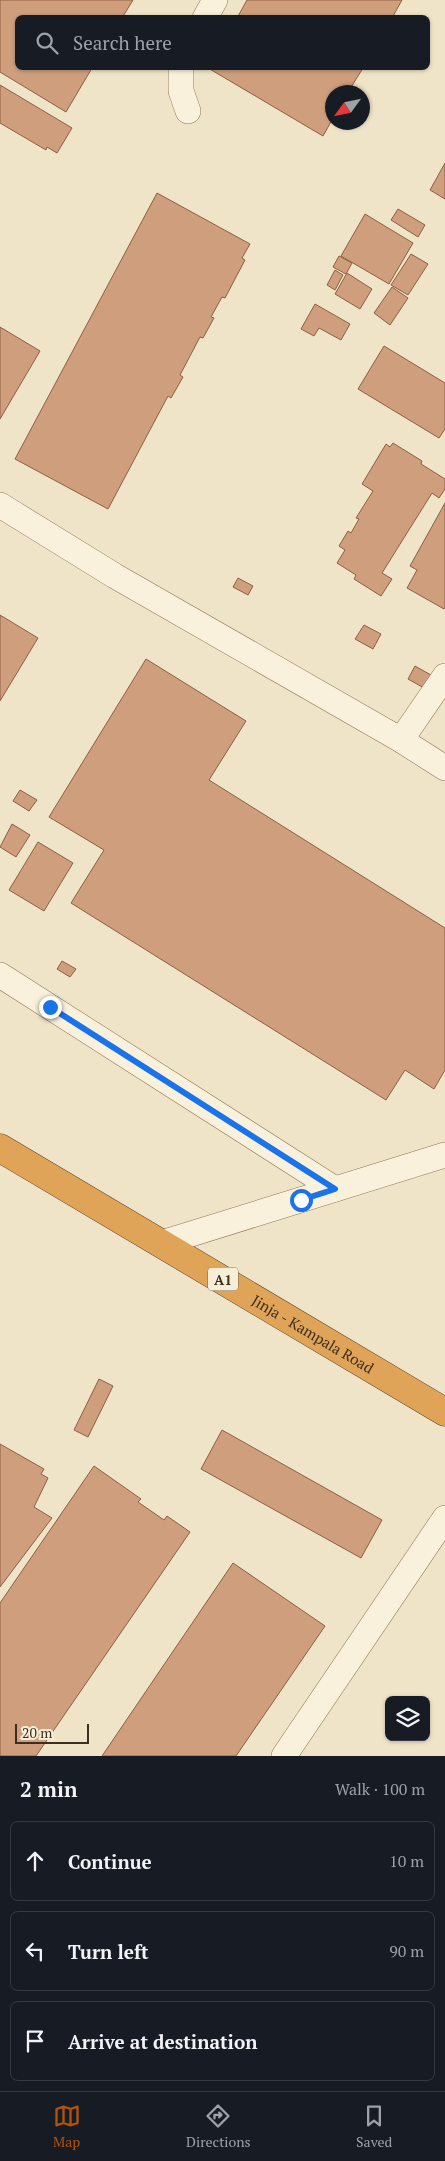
<!DOCTYPE html>
<meta charset="utf-8">
<style>
:root{--surface:#171b24;--page:#242831;--text:#f1f3f6;--muted:#9ea1a6;--line:#363941;--accent:#b45309}
body{margin:0;font-family:"PT Serif",serif;background:var(--page);color:var(--text)}
.controls{position:absolute;right:15px;bottom:15px;display:grid;overflow:hidden;border-radius:8px;box-shadow:0 1px 4px #0004}
.controls button{width:45px;height:45px;display:grid;place-items:center;padding:0;border:0;border-bottom:1px solid var(--line);background:var(--surface);color:var(--text);font:25px sans-serif}
.compass{position:absolute;left:325px;top:85px;width:45px;height:45px;border-radius:50%;background:var(--surface);box-shadow:0 1px 4px #0004;rotate:237deg}
.scale{position:absolute;left:15px;bottom:12px;width:74px;box-sizing:border-box;padding-left:5px;border:2px solid #3d2e20;border-top:0;font-size:14px;line-height:18px;white-space:nowrap;color:#3d2e20;-webkit-text-stroke:4px #f7eed8;paint-order:stroke}
.stop{position:absolute;width:15px;height:15px;margin:-11px;border:4px solid #1a73e8;border-radius:50%;background:#fff}
.stop.end{background:#1a73e8;border-color:#fff;box-shadow:0 1px 5px #0008}
.list{margin:0;padding:0;list-style:none}
h2{display:flex;justify-content:space-between;align-items:center;height:65px;margin:0;padding:0 20px;font-size:21px}
h2 small{font-size:16px;font-weight:400;color:var(--muted)}
.list li{display:grid;grid-template-columns:32px 1fr auto;gap:15px;align-items:center;box-sizing:border-box;height:80px;margin:0 10px 10px;padding:0 10px;border:1px solid var(--line);border-radius:8px}
.list b{display:block;font-size:19px;white-space:nowrap}
.list em{font-size:16px;font-style:normal;color:var(--muted)}
.icon{flex:none;width:28px;height:28px;fill:none;stroke:currentColor;stroke-width:2;stroke-linecap:round;stroke-linejoin:round}
.map{position:relative;flex:none;width:445px;height:1756px;overflow:hidden}
.search{position:absolute;background:var(--surface);box-shadow:0 1px 4px #0004;left:15px;right:15px;top:15px;height:55px;display:flex;align-items:center;gap:12px;box-sizing:border-box;padding:0 18px;border-radius:8px;color:var(--muted);font-size:19px}
.sheet{height:335px;background:var(--surface)}
nav{display:flex;justify-content:space-around;align-items:center;box-sizing:border-box;height:70px;border-top:1px solid var(--line);background:var(--surface);font-size:14px;color:var(--muted)}
nav a{display:grid;justify-items:center;gap:2px}
nav .on{color:var(--accent)}
.map>svg:first-child{display:block}
</style>
<div class="map">
<svg width="445" height="1756" viewBox="0 0 445 1756">
<rect width="100%" height="100%" fill="#f0e4c8"/>
<g fill="#cf9f7d" stroke="#8d5f41">
<path d="M0,0h133l-11,18h-104v50h74l-26,44 -66,-40z"/>
<path d="M247,0h155l-10,18h-155z"/>
<path d="M208,68h155l-15,24h-16v28l-9,16z"/>
<path d="M0,85l72,43 -15,25 -10,-6 -1,3 -46,-27z"/>
<path d="M445,163v36l-15,-9z"/>
<path d="M157,193l93,51 -8,14 3,2 -20,38 -3,-1 -11,20 3,1 -11,20 -3,-1 -20,38 3,2 -12,21 -3,-2 -60,113 -93,-50z"/>
<path d="M398,209l27,16 -7,12 -27,-17z"/>
<path d="M365,214l48,29 -24,41 -48,-28z"/>
<path d="M411,254l17,10 -20,31 -17,-10z"/>
<path d="M339,256l13,7 -6,11 -13,-7z"/>
<path d="M335,270l8,5 -8,15 -8,-5z"/>
<path d="M347,273l25,16 -12,20 -25,-15z"/>
<path d="M392,287l16,11 -18,27 -16,-12z"/>
<path d="M315,304l35,20 -9,16 -22,-12 -5,8 -13,-7z"/>
<path d="M0,327l40,24 -40,68z"/>
<path d="M384,346l61,37v46l-6,9 -81,-49z"/>
<path d="M393,443l29,18 -1,3 24,15v10l-6,9 -7,-5 -50,80 10,6 -11,17 -27,-17 2,-4 -19,-12 8,-13 -6,-4 9,-15 3,2 8,-14 -3,-1 17,-27 -11,-7 24,-40 4,3z"/>
<path d="M445,503v104l-1,2 -37,-21 10,-18 -7,-4z"/>
<path d="M238,578l15,8 -5,9 -15,-8z"/>
<path d="M0,615l38,23 -38,63z"/>
<path d="M364,625l17,9 -8,15 -18,-10z"/>
<path d="M146,659l100,62 -37,59 236,148v142l-11,19 -29,-19 -19,30 -315,-197 33,-53 -55,-33z"/>
<path d="M415,666l16,9 -7,13 -16,-9z"/>
<path d="M20,790l17,10 -8,11 -16,-10z"/>
<path d="M12,824l18,11 -14,22 -16,-10z"/>
<path d="M38,842l35,21 -29,48 -35,-21z"/>
<path d="M62,961l14,8 -6,8 -13,-8z"/>
<path d="M99,1379l14,7 -25,51 -14,-7z"/>
<path d="M222,1430l160,90 -21,38 -160,-89z"/>
<path d="M0,1444l44,25 -3,5 7,4 -14,29 18,11 -52,69z"/>
<path d="M94,1466l47,33 -3,3 26,18 3,-4 23,16 -154,224h-36v-153z"/>
<path d="M233,1563l92,63 -89,130h-134z"/>
</g>
<g fill="none" stroke-linecap="round" stroke-linejoin="round">
<g stroke="#8d765c" stroke-width="26">
<g id="minor">
<path d="M205,18l10,-18"/>
<path d="M181,68v23l7,20"/>
<path d="M0,505l115,71 286,164 44,28"/>
<path d="M401,740l44,-64"/>
<path d="M0,975l335,214"/>
<path d="M162,1243l283,-88"/>
<path d="M284,1756l161,-238"/>
</g>
</g>
<g stroke="#5b4430" stroke-width="29">
<g id="highway">
<path id="s1" d="M0,1148l445,264"/>
</g>
</g>
<use href="#minor" stroke="#faf1dc" stroke-width="25"/>
<use href="#highway" stroke="#e0a458" stroke-width="28"/>
</g>
<g fill="none" stroke-linecap="round" stroke-linejoin="round">
<path stroke="#1a73e8" stroke-width="6" d="M50,1007l285,182 -34,11"/>
</g>
<g text-anchor="middle" dominant-baseline="central" stroke-width="4" stroke-linejoin="round" paint-order="stroke">
<rect fill="#f7eed8" stroke="#756857" stroke-width="1" x="208" y="1267.5" width="30" height="23" rx="4"/>
<g font-size="14" font-weight="bold" fill="#3d2e20">
<text x="223" y="1279">A1</text>
</g>
<g font-size="15" fill="#3d2e20" stroke="#f7eed8">
<text stroke="none"><textPath href="#s1" startOffset="364">Jinja - Kampala Road</textPath></text>
</g>
</g>
</svg>
<div class="controls">
<button><svg class="icon" aria-label="layers" viewBox="0 0 24 24"><path d="M12 4l9 5-9 5-9-5zM3 14l9 5 9-5"/></svg></button>
</div>
<svg class="compass" viewBox="-18 -18 36 36"><path d="M0-13l5 13h-10z" fill="#e53935"/><path d="M0 13l5-13h-10z" fill="#9ea1a6"/></svg>
<div class="scale">20 m</div>
<div class="stop" style="left:301px;top:1200px"></div>
<div class="stop end" style="left:50px;top:1007px"></div>
<div class="search"><svg class="icon" aria-label="search" viewBox="0 0 24 24"><circle cx="10" cy="10" r="6"/><path d="M15 15l6 6"/></svg>Search here</div>
</div>
<section class="sheet">
<h2>2 min<small>Walk · 100 m</small></h2>
<ul class="list">
<li><svg class="icon" aria-label="ahead" viewBox="0 0 24 24"><path d="M12 20V5M6 11l6-6 6 6"/></svg><div><b>Continue</b></div><em>10 m</em></li>
<li><svg class="icon" aria-label="left" viewBox="0 0 24 24"><path d="M17 20v-9H6M10 6l-5 5 5 5"/></svg><div><b>Turn left</b></div><em>90 m</em></li>
<li><svg class="icon" aria-label="arrive" viewBox="0 0 24 24"><path d="M6 21V4h12l-3 4 3 4H6"/></svg><div><b>Arrive at destination</b></div></li>
</ul>
</section>
<nav>
<a class="on"><svg class="icon" aria-label="map" viewBox="0 0 24 24"><path d="M3 6l6-2 6 2 6-2v14l-6 2-6-2-6 2zM9 4v14M15 6v14"/></svg>Map</a>
<a><svg class="icon" aria-label="directions" viewBox="0 0 24 24"><path d="M12 3l9 9-9 9-9-9zM9 14v-3h6M13 9l2 2-2 2"/></svg>Directions</a>
<a><svg class="icon" aria-label="saved" viewBox="0 0 24 24"><path d="M7 4h10v16l-5-4-5 4z"/></svg>Saved</a>
</nav>
